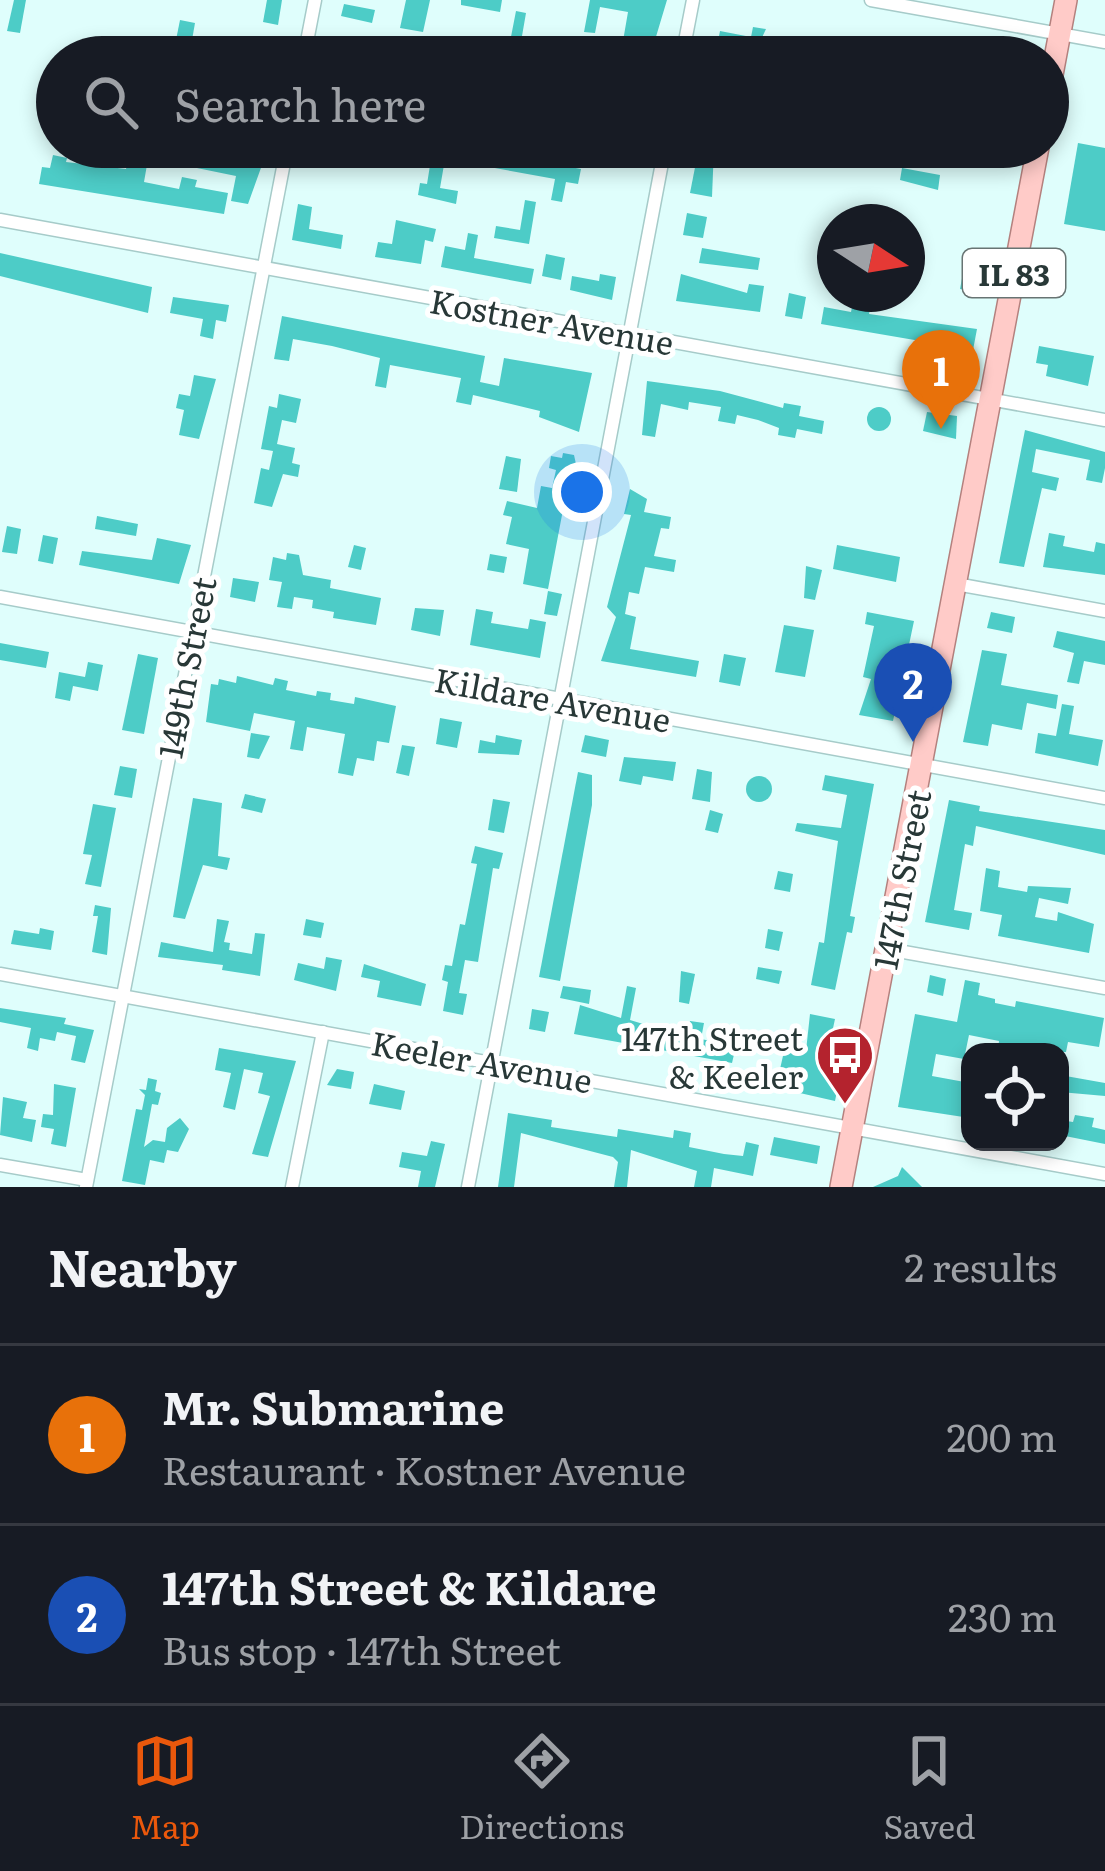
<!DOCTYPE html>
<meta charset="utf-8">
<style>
:root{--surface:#171b24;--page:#20242c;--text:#f1f3f6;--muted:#9ea1a6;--line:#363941;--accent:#ea580c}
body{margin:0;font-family:Literata,serif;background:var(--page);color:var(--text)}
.controls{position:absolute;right:36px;bottom:36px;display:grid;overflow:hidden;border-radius:24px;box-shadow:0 6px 18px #0003}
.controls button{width:108px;height:108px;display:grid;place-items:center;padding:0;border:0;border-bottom:3px solid var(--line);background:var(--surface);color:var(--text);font:60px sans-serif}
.compass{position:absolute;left:817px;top:204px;width:108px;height:108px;border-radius:50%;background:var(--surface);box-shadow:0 6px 18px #0003;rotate:102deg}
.you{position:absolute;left:582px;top:492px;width:42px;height:42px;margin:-30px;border:9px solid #fff;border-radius:50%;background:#1a73e8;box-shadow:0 0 0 18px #1a73e833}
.badge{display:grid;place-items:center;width:78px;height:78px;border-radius:50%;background:var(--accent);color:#fff;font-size:39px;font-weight:700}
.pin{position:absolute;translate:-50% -99px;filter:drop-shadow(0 3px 6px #0008)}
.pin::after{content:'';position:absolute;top:63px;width:42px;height:36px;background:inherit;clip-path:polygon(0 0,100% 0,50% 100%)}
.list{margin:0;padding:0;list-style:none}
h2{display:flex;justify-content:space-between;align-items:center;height:156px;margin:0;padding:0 48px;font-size:51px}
h2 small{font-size:39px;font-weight:400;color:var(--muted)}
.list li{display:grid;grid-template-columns:78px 1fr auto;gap:36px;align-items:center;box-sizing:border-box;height:180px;padding:0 48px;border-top:3px solid var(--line)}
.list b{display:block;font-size:45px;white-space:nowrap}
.list p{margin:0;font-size:39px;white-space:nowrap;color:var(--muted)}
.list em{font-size:39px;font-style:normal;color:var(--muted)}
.icon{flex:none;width:66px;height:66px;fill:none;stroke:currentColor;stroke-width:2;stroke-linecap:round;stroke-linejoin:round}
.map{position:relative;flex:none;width:1105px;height:1187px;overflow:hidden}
.search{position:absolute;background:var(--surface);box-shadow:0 6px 18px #0003;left:36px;right:36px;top:36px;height:132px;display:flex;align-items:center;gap:30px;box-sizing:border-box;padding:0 42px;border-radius:66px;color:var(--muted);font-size:45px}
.sheet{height:516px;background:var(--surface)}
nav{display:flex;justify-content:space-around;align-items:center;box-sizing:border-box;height:168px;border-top:3px solid var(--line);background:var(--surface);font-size:33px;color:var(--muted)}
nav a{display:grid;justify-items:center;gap:6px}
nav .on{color:var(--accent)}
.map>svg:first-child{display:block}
</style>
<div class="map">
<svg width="1105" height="1187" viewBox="0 0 1105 1187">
<rect width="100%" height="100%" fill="#dffefc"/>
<g fill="#4dccc7">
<path d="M14,0h12l-6,33 -13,-2z"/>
<path d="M267,0h15l-4,25 -15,-3z"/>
<path d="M406,0h24l-7,32 -23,-4z"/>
<path d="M461,0h41l-2,12 -39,-7z"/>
<path d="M590,0h77l-12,40 -20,-4 -1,7 -11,-2 5,-29 -28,-5 -5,26 -11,-1z"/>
<path d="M344,4l31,6 -3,13 -31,-7z"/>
<path d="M516,11l10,2 -4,23 14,3 -3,12 -24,-4z"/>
<path d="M180,20l15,3 -6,34 -16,-2z"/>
<path d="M753,27l13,2 -13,28h-38l5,-26 31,6z"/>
<path d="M337,37l52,9 2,-9 13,2 -2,9 20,4v5h-89z"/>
<path d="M797,38l18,4 -3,15h-18z"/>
<path d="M1078,143l27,5v83l-41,-7z"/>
<path d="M131,147l37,3 -2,12 -18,-3 -4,23 35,7 3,-12 15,3 -2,7 33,6 -4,21 -185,-30 3,-17 8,1 3,-13 14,3 -1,4 60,7z"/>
<path d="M200,147h50l-3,15 15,3 -14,39 -17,-3 5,-25 -44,-9z"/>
<path d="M316,147h15l-4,21 -14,-2z"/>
<path d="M433,147h31l117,22 -3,15 -12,-2 -4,20 -11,-2 4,-21 -110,-20 -5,29 18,3 -2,13 -38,-9 2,-12 7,1z"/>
<path d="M699,147h15l-2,50 -22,-4z"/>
<path d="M902,168l38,7 -2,15 -38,-10z"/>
<path d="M525,200l11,2 -7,42 -35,-6 2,-12 24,4z"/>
<path d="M298,204l14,3 -3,22 34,6 -2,14 -49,-9z"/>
<path d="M687,213l20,4 -4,21 -20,-3z"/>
<path d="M396,220l40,9 -3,13 -8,-2 -4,24 -46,-7 3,-15 14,2z"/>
<path d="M468,233l10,2 -4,23 60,11 -3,15 -90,-17 4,-21 20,4z"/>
<path d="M702,248l58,10 -2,12 -59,-7z"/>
<path d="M0,253l152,34 -4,26 -148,-37z"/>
<path d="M546,254l19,4 -4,22 -19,-4z"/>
<path d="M963,273l24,4 -3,16 -24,-4z"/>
<path d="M600,274l16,3 -4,23 -42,-10 2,-14 27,5z"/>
<path d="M681,274l66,19 2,-9 15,2 -4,26 -84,-11z"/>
<path d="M789,293l17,4 -4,22 -17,-3z"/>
<path d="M173,297l56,8 -3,17 -10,-2 -3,19 -13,-3 3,-17 -33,-6z"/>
<path d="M854,297l18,3 -3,14 108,15 -4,21 -152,-26 3,-17 27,5z"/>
<path d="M282,316l203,40 -5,26 19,4 5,-28 88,15 -13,59 -40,-15 1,-6 -67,-16 -2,10 -15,-3 5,-24 -71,-13 -4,23 -11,-2 5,-28 -48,-12 -39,-7 -4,22 -15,-2z"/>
<path d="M1039,346l55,10 -6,30 -42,-10 2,-11 -12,-2z"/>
<path d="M194,375l22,4 -17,60 -20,-4 5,-25 -8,-2 3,-14 11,2z"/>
<path d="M647,381l73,10 63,17 1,-5 17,3 -2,10 25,5 -2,13 -25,-5 -2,9 -17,-3 1,-7 -21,-8 -21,-5 -2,9 -17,-3 3,-14 -32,-5 -1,8 -27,-6 -6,33 -13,-2z"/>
<path d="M279,394l22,5 -5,24 -14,-3 -5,24 18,4 -3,15 8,2 -2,12 -15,-3 -11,33 -18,-4 7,-35 8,2 4,-19 -12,-2 8,-43 8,2z"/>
<circle cx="879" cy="419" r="12"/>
<path d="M927,412l30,4 -1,23 -33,-8z"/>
<path d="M1025,430l80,22v16l-3,15 -16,-3 4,-20 -54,-11 -4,23 27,6 -3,13 -14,-3 -18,79 -25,-4z"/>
<path d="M563,453l11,2 2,9 -3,14h-4l-21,111 -25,-5 6,-35 -23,-5 6,-27 -9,-2 4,-14 30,7 4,-22 11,2 4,-18 -7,-2 2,-12 11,2z"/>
<path d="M506,456l15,3 -4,33 -18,-3z"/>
<path d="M630,489l17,10 -3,13 27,5 -2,12 -8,-1 -7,28 22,4 -2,12 -29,-5 -6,27 -10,-2 -4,22 11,3 -6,32 69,12 -3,16 -95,-16 15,-44 -9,-10 24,-92 -7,-1z"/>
<path d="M97,516l41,8 -2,12 -41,-7z"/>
<path d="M7,526l14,3 -4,25 -15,-2z"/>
<path d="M1049,533l16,3 -2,10 31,6 2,-10 9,2v31l-62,-8z"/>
<path d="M43,535l15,3 -5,26 -15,-3z"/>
<path d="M157,538l34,7 -12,39 -100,-19 3,-14 70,9z"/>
<path d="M354,545l12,3 -5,22 -13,-3z"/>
<path d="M837,545l63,12 -4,25 -63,-13z"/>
<path d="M287,553l12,2 4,20 28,5 -1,8 51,10 -5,27 -43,-7 1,-6 -22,-4 1,-8 -19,-3 -2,12 -15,-2 5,-25 -13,-2 4,-23 13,3z"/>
<path d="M490,554l17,3 -3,16 -17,-3z"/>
<path d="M806,566l16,4 -7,30 -11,-2z"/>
<path d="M233,578l26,4 -4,20 -25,-5z"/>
<path d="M548,591l14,3 -5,22 -13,-2z"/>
<path d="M415,608l29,2 -4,26 -29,-6z"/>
<path d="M476,609l17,3 -2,11 37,6 2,-10 16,3 -6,36 -70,-13z"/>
<path d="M867,612l47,9 -21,100 -34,-6 12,-36 -8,-2 11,-51 -9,-2z"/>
<path d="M991,612l24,5 -3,16 -25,-5z"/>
<path d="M784,625l30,5 -9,47 -30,-5z"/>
<path d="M1057,631l48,10v24l-21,-4 -5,23 -12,-2 7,-29 -21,-6z"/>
<path d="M0,643l49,9 -3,16 -46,-8z"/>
<path d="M982,650l25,4 -6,31 57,10 -2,14 -29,-6 -5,27 -30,-6 -4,22 -25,-4z"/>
<path d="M138,654l20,4 -14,76 -22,-4z"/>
<path d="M724,654l22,4 -6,28 -21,-4z"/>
<path d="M88,662l15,3 -5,26 -25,-5 -3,15 -15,-3 4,-26 26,5z"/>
<path d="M237,676l36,9 2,-7 13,3 -2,9 30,6 1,-5 14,2 -1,7 24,4 1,-7 41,9 -7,37 -12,-2 -3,20 -17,-3 -4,18 -15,-3 7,-39 -38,-7 -4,24 -13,-2 5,-28 -41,-8 -4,18 -44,-9 5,-38 7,1 1,-6 17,4z"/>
<path d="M1062,704l12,2 -5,28 34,6 -5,26 -63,-13 3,-20 18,3z"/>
<path d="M440,718l22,4 -5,26 -21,-4z"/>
<path d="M251,733l19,3 -11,23 -12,-2z"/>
<path d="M496,735l26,5 -3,15 -41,-2 2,-13 15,3z"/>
<path d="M585,735l24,5 -3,17 -25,-5z"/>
<path d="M402,745l13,2 -6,29 -13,-3z"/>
<path d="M624,757l52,5 -3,19 -30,-5 -2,9 -22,-4z"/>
<path d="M120,766l17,3 -5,29 -18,-3z"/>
<path d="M697,769l15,3 -2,30 -18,-3z"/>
<path d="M578,772l14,3v30l-32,176 -21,-4z"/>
<path d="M825,775l49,9 -24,132 5,1 -3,16 -5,-1 -12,58 -24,-5 8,-43 5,1 14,-102 -43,-10 2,-8 44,5 6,-33 -25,-5z"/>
<circle cx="759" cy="789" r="13"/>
<path d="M245,794l21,5 -4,14 -21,-5z"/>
<path d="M193,798l29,5 -4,53 12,2 -3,12 -24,-5 -18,54 -12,-2z"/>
<path d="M493,799l17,3 -6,31 -16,-3z"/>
<path d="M949,800l31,6 -1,5 126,19v25l-129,-29 -3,20 -8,-2 -11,66 18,3 -3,17 -44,-8z"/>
<path d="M93,804l23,4 -15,79 -16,-3 7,-29 -9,-1z"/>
<path d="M710,810l13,4 -5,19 -13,-3z"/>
<path d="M475,846l28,7 -4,16 -6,-1 -15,94 -13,-2 -6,33 8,1 -4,21 -20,-4 5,-29 -6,-2 3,-15 7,1 8,-42 5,1 12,-61 -6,-1z"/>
<path d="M986,868l14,3 -2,16 29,5 1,-6 43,2 -3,16 -29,-6 -4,19 22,4 1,-9 36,12 -5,29 -91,-17 4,-21 -22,-4z"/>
<path d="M778,871l15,3 -3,18 -16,-3z"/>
<path d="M95,905l16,3 -4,47 -15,-3 6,-36h-5z"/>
<path d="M217,919l12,2 -5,21 6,1 -1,7 23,4 3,-21 10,1 -5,42 -38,-6 1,-5 -65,-8 3,-15 52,10z"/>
<path d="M306,919l18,4 -3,15 -18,-3z"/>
<path d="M40,928l14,3 -3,19 -40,-6 3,-14 25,4z"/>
<path d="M768,929l15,3 -4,19 -14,-3z"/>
<path d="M326,957l16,3 -6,31 -42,-11 4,-17 26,6z"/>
<path d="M364,964l62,20 -5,22 -44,-9 3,-16 -19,-4z"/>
<path d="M758,967l24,4 -3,13 -23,-5z"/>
<path d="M681,971l14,3 -6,30 -10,-2z"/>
<path d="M930,975l16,4 -3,17 -16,-4z"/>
<path d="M965,980l15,3 -2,12 17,4v4l20,4 1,-6 88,17 -5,29 -31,-5 -2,10h-57l-11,-2 1,-9 -30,-6 -5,24 -28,-5 -4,22 38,7v35l-72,-11 17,-93 42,8z"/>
<path d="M563,986l28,4 -2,14 -29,-6z"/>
<path d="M627,986l9,2 -6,32 56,17 4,-16 14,2 -3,16 35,7 -4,17 -158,-29 6,-29 41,13z"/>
<path d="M0,1008l66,10 -2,6 30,6 -9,33 -14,-3 5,-24 -19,-4 -2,9 -15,-3 -2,13 -11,-3 4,-20 -31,-6z"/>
<path d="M532,1009l17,3 -4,20 -16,-3z"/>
<path d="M810,1014l25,5 -8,37 8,2 -5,21 9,2 -4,20 -44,-10 2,-10 -15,-3 7,-31 21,4z"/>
<path d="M219,1048l77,13 -28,96 -16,-3 18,-58 -12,-3 5,-20 -19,-4 -9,41 -12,-3 8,-34 -16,-3z"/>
<path d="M337,1069l17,3 -3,17 -24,-4z"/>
<path d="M1060,1075l45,8v13l-45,-4z"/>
<path d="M148,1078l9,2 -2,11 6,2 -3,12 -6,-1 -8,43 9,-7 12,2 2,-14 13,-10 9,11 -11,23 -11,-2 -3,13 -14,-3 -5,25 -23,-4 14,-72 6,1 3,-15 -6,-6 7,1z"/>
<path d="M54,1084l22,4 -10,59 -15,-3 3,-15 -13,-2 2,-13 10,1z"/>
<path d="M374,1084l31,7 -4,19 -32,-6z"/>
<path d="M3,1097l24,5 -4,16 13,2 -4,22 -32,-7z"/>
<path d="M508,1113l44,7 -1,7 66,10 1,-8 55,9 1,-8 17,3 -2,14 35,7 19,2 3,-14 13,3 -6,31 -39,-8 -3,19h-17l3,-16 -66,-21 -4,37h-13l4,-25 -5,-5 -92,-24 -7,54h-16z"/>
<path d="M1075,1115l19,3 -2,9 13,3v14l-45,-9v-15l13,2z"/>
<path d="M774,1137l46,9 -3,18 -47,-9z"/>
<path d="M431,1141l14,3 -10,43h-17l3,-16 -22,-4 3,-15 25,4z"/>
<path d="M902,1167l20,20h-49l25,-11z"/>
</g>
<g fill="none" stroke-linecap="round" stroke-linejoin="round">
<g stroke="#a6cbc9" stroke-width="15">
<g id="street">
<path d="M871,0l234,42"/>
<path d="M304,57l11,-57"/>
<path d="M682,57l11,-57"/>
<path d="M628,147l36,7"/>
<path d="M0,220l1105,200"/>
<path d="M956,584l149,27"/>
<path d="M0,597l1105,201"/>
<path d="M887,949l218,39"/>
<path d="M0,974l1105,200"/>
<path d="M0,1165l87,15"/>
<path d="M86,1187l201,-1040"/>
<path d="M292,1187l31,-155"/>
<path d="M468,1187l197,-1040"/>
</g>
</g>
<g stroke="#b4817e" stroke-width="24">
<g id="primary">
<path d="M1048,96l18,-96"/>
<path d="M841,1187l197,-1040"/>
</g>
</g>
<use href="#street" stroke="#fff" stroke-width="12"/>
<use href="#primary" stroke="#ffcbc8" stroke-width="21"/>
</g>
<defs>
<g id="bus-pin" transform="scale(3)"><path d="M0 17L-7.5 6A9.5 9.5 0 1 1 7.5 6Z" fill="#b4232e" stroke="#fff"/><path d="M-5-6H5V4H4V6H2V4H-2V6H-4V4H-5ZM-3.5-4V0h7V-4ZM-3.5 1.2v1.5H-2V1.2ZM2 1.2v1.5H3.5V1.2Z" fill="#fff"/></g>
</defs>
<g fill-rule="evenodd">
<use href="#bus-pin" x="845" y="1055"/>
</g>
<g text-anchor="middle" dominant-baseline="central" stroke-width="10" stroke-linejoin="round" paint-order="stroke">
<rect fill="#fff" stroke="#687473" stroke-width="3" x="963" y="249" width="102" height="48" rx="9"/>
<g font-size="30" font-weight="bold" fill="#283837">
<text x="1014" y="273">IL 83</text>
</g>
<g font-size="33" fill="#283837" stroke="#fff">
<text transform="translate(552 320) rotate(10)">Kostner Avenue</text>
<text transform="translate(185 667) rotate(-79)">149th Street</text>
<text transform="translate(553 698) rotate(10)">Kildare Avenue</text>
<text transform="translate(900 879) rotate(-79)">147th Street</text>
<text transform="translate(482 1060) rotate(10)">Keeler Avenue</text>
</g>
<g font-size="33" fill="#283837" stroke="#fff" text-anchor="end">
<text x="803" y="1036">147th Street<tspan x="803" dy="38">&amp; Keeler</tspan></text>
</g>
</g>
</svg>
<div class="controls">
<button><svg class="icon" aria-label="locate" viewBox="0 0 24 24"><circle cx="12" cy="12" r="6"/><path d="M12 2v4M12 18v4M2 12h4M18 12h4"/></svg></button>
</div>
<svg class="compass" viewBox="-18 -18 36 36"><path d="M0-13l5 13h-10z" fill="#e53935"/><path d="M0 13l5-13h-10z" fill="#9ea1a6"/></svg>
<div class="you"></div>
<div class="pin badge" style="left:941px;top:429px;background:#e8710a">1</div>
<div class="pin badge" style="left:913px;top:742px;background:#1a4fb4">2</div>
<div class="search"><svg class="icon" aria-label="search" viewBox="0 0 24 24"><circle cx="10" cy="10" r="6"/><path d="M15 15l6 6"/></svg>Search here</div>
</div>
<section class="sheet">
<h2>Nearby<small>2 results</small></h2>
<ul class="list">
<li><span class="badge" style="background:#e8710a">1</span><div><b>Mr. Submarine</b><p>Restaurant · Kostner Avenue</p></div><em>200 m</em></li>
<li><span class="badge" style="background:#1a4fb4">2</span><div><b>147th Street &amp; Kildare</b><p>Bus stop · 147th Street</p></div><em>230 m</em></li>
</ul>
</section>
<nav>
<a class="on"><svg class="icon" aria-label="map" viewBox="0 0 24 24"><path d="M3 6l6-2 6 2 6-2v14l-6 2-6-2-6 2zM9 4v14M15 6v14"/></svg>Map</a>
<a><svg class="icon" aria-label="directions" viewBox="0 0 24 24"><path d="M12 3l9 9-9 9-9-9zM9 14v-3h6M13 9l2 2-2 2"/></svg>Directions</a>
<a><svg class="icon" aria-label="saved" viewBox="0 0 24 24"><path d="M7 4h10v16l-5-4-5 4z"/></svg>Saved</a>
</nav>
